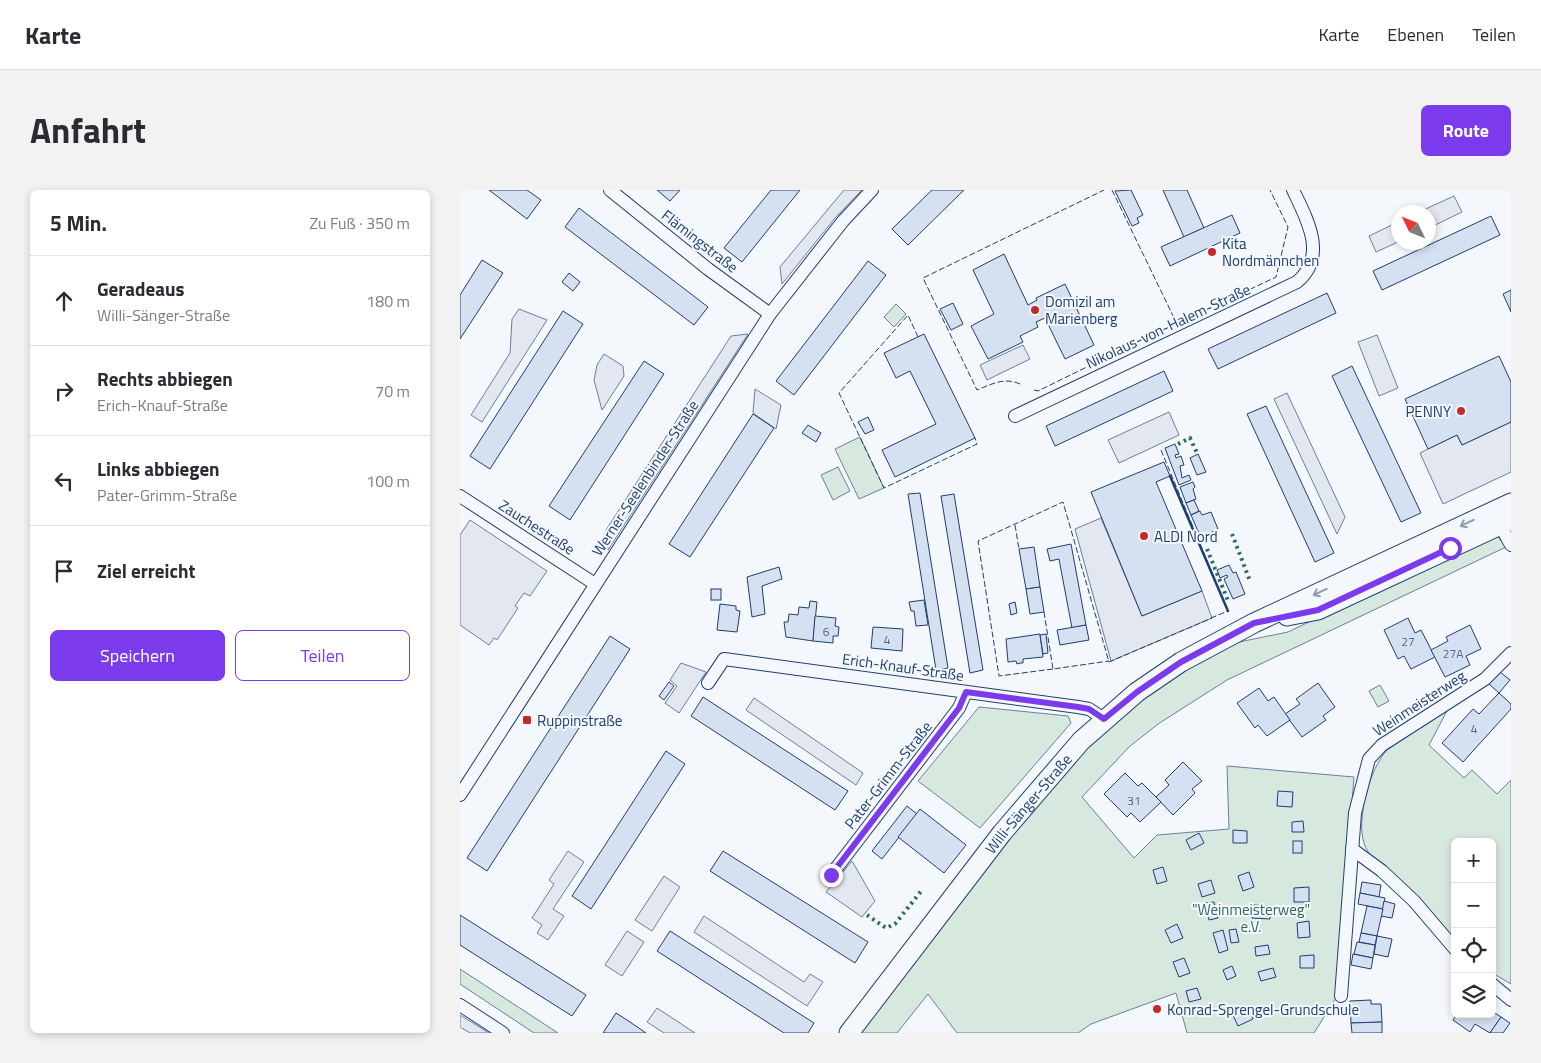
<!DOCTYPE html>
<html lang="de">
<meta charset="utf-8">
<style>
:root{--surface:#fff;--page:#f2f2f3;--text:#2b2b33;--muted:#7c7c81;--line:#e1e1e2;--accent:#7c3aed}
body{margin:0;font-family:"Titillium Web",sans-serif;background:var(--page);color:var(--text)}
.controls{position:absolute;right:15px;bottom:15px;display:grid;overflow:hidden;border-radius:8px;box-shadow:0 2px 8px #0003}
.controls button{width:45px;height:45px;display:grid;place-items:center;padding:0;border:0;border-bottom:1px solid var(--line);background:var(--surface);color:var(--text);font:25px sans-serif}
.compass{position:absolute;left:931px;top:15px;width:45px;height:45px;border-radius:50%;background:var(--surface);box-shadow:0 2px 8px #0003;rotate:313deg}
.stop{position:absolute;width:15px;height:15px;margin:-11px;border:4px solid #7c3aed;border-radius:50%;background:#fff}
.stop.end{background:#7c3aed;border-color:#fff;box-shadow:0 1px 5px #0008}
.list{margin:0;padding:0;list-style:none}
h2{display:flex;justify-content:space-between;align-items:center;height:65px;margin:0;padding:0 20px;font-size:21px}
h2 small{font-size:16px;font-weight:400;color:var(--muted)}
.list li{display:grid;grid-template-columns:32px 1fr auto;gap:15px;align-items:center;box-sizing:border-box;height:90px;padding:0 20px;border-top:1px solid var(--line)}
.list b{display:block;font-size:19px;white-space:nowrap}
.list p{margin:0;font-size:16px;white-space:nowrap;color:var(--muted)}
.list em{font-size:16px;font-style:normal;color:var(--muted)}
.actions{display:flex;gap:10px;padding:15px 20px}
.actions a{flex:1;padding:11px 0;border:1px solid var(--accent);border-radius:8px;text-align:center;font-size:18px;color:var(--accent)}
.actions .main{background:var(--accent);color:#fff}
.icon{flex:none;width:28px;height:28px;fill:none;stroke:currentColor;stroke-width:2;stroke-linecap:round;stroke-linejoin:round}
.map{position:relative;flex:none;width:1051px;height:843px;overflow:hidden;border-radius:8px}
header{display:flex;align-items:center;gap:30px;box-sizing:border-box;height:70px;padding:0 25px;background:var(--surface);border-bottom:1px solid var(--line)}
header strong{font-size:24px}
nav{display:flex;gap:28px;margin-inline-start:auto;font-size:18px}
.intro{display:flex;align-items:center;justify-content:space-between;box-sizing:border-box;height:120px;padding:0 30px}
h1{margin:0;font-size:35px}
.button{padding:12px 22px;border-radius:8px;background:var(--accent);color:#fff;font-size:18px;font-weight:700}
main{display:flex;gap:30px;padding:0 30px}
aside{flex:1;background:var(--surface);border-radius:8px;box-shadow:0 2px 8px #0003}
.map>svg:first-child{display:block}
</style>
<header>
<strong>Karte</strong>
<nav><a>Karte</a><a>Ebenen</a><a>Teilen</a></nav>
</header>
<div class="intro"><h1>Anfahrt</h1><a class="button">Route</a></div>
<main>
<aside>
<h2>5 Min.<small>Zu Fuß · 350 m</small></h2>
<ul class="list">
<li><svg class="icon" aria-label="ahead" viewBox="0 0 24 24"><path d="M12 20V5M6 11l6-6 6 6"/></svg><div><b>Geradeaus</b><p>Willi-Sänger-Straße</p></div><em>180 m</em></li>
<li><svg class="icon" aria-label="right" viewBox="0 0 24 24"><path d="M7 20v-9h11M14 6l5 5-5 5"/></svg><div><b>Rechts abbiegen</b><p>Erich-Knauf-Straße</p></div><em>70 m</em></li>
<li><svg class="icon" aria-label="left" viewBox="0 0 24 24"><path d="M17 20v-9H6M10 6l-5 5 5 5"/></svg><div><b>Links abbiegen</b><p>Pater-Grimm-Straße</p></div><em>100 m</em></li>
<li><svg class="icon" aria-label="arrive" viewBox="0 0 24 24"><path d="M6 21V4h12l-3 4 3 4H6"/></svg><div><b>Ziel erreicht</b></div></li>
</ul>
<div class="actions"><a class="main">Speichern</a><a>Teilen</a></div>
</aside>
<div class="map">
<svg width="1051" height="843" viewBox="0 0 1051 843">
<rect width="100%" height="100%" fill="#f4f7fb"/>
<g fill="#d7e8df" stroke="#687fa3">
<path d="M436,114l10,10 -12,13 -10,-10z"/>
<path d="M400,247l24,51 -25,11 -24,-50z"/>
<path d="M378,277l12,24 -17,9 -12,-25z"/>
<path d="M1027,347h11l8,10 -279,133 -69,44 -29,23 -47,50 52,61 23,-23 72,-6 -2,-63 127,11 -18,221 -22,35h-127l-11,-40 -85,31 -13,9h-121l-29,-39 -31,39h-38l127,-169 98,-115 43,-41 62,-43 50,-23 49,-10z"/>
<path d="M920,495l9,16 -11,6 -9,-16z"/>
<path d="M519,517l89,9 3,7 -91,105 -62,-47z"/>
<path d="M989,517l-20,38 35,33 8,-8 25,24 14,-14v204l-19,-11v-131h-37v101l-81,-83c-3,-5 -9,-11 -10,-17 -8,-24 6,-75 23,-93z"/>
<path d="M0,779l98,64h-24l-74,-49z"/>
</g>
<g fill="#e3e8f0" stroke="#687fa3">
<path d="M384,0h18l-27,28 -53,66 -2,-17z"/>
<path d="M994,6l8,16 -33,16 -1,-16h-9z"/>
<path d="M938,32v20l-22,10 -7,-16z"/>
<path d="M59,119l28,11 -65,102 -11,-7 39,-62 2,-34z"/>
<path d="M288,144l-140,216 -2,-20 125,-194z"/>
<path d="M917,145l21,53 -19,8 -21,-54z"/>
<path d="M563,155l7,14 -43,21 -7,-15z"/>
<path d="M144,164l19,12 1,10 -22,34 -8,-30 3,-15z"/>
<path d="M295,199l26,16 -5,24 -23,-16z"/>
<path d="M827,203l58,124 -8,17 -63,-135z"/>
<path d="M709,222l10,23 -60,28 -11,-23z"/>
<path d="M1051,232v50l-68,32 -23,-51 37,-18 5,10z"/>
<path d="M641,328l41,98 60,-25 10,27 -101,43 -36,-132z"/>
<path d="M10,330l77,51 -17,25 -6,-3 -9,13 3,2 -21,32 -3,-2 -5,7 -29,-20v-90z"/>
<path d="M221,473l25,9 -27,41 -14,-10 12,-17 -7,-6z"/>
<path d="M294,508l109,75 -7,12 -110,-75z"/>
<path d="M108,661l16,11 -31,47 11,7 -16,24 -11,-7 5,-8 -10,-7 22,-34 -5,-4z"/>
<path d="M392,671l23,40 -13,16 -36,-25z"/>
<path d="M204,686l16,11 -28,44 -17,-11z"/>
<path d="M244,726l100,66 6,-8 13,8 -16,24 -113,-74z"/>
<path d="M167,741l17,11 -22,34 -17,-11z"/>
<path d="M197,818l38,25h-31l-17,-11z"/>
<path d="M0,825l29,18h-19l-10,-6z"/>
</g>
<g fill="#d5e0f0" stroke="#1d3f73">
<path d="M29,0h38l14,10 -14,19z"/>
<path d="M197,0h23l-10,11z"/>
<path d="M311,0h29l-58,72 -18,-14z"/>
<path d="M472,0h32l-56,55 -16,-16z"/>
<path d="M671,0l12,25 -6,3 2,5 -7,3 -17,-35z"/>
<path d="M703,0h24l17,38 -20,9z"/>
<path d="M119,18l129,99 -14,18 -129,-98z"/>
<path d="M772,25l8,18 -70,33 -9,-19z"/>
<path d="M1031,26l9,19 -118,55 -9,-19z"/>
<path d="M544,64l24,51 9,-5 -1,-2 29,-14 29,61 -29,14 -20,-41 -9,4 2,5 -18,9 3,6 -35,17 -17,-33 23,-12 -21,-44z"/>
<path d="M22,70l21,13 -43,66v-44z"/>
<path d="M408,71l18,14 -92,120 -18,-14z"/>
<path d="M109,83l11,9 -7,9 -11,-9z"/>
<path d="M1051,100v22l-8,-18z"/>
<path d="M867,103l9,20 -118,56 -10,-20z"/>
<path d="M493,113l10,21 -12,6 -11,-21z"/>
<path d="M103,121l20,13 -93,145 -20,-13z"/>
<path d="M464,144l51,104 -80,39 -13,-27 54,-26 -26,-53 -14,7 -12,-25z"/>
<path d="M1039,166l12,26v40l-49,23 -5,-10 -29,14 -23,-50z"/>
<path d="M184,171l20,13 -94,146 -21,-14z"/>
<path d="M892,176l69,147 -20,9 -69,-146z"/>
<path d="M704,181l9,20 -118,55 -9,-20z"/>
<path d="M806,216l68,147 -19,9 -68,-148z"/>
<path d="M293,224l21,14 -84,129 -21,-13z"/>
<path d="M408,227l6,13 -9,4 -7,-12z"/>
<path d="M348,235l13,8 -5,9 -14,-9z"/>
<path d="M715,254l4,10 -4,1 1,3 5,-2 3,9 -4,1 2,12 7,-3 2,5 -12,5 -14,-37z"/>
<path d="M738,264l8,18 -9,3 -7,-17z"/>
<path d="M704,272l6,14 -14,6 46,109 -60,25 -51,-124z"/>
<path d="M733,292l2,5 -2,2 3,10 -10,4 -6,-16z"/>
<path d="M460,303l28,175 -12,2 -28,-176z"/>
<path d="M494,304l29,176 -13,3 -29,-177z"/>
<path d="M734,310l5,11 -8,4 -5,-12z"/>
<path d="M740,321l2,4 9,-3 7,17 -17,9 -10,-23z"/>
<path d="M611,354l15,81 -14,3 -13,-69 -9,2 -3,-12z"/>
<path d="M574,357l6,40 -14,2 -7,-40z"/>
<path d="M769,375l4,8 3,-1 9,22 -12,5 -9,-20 4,-2 -1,-2 -7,3 -3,-8z"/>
<path d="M319,377l3,12 -20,7 3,28 -13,3 -5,-40z"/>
<path d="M580,397l4,25 -14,2 -4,-25z"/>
<rect x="251" y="399" width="10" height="11"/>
<path d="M464,410l4,25 -12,1 -2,-15h-3l-2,-9z"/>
<path d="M350,411l7,1 -4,39 -27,-4 -2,-15h4l1,-8 9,1 1,-8 10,1z"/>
<path d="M555,412l2,11 -6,2 -2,-11z"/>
<path d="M260,414l16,2v4l4,1 -3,21 -20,-2z"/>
<path d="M355,426l21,2 -1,8 4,1 -1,9h-5v7l-20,-2z"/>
<path d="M948,428l7,15 6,-3 14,27 -24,12 -7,-13 -6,3 -14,-29z"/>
<path d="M626,435l3,15 -29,5 -3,-15z"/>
<path d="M1010,435l11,24 -15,7 4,9 -25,12 -14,-27 17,-9 -2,-4z"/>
<path d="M413,437l30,2 -1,22 -31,-3z"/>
<path d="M580,444l3,23 -20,2v4h-3l-3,1 -1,-3 -8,1 -2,-23z"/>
<path d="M586,444l2,19 -5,1 -3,-19z"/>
<path d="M150,446l20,13 -143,222 -20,-13z"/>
<path d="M1040,482l10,8 -11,13 -10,-9z"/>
<path d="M209,492l5,4 -10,14 -5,-4z"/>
<path d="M858,493l17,24 -12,9 3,4 -24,17 -17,-23 15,-10 -4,-5z"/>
<path d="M799,498l9,13 6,-4 16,23 -23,16 -9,-11 -3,3 -18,-25z"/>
<path d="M1039,503l12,11v5l-48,53 -21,-19 31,-34 6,5z"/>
<path d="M243,507l145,94 -13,19 -144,-94z"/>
<path d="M206,561l19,13 -94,145 -19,-13z"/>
<path d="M723,572l19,19 -10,8 3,4 -22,22 -17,-18 13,-12 -4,-5z"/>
<path d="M665,583l13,13 4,-3 19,19 -21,20 -9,-9 -4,4 -23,-23z"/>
<path d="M818,601l15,1 -1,15 -15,-1z"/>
<path d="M447,616l10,8 -35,45 -10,-8z"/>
<path d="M460,619l46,36 -22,28 -46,-36z"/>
<path d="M843,631l1,11h-12v-10z"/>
<path d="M773,640l14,1v12h-14z"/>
<path d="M739,643l5,10 -13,7 -5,-10z"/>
<rect x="833" y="651" width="9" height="12"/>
<path d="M263,661l145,91 -13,21 -145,-92z"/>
<path d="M703,677l4,14 -10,3 -4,-14z"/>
<path d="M789,682l5,15 -11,4 -5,-15z"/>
<path d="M751,690l4,13 -13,4 -4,-13z"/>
<path d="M902,692l19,3 -2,12 -19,-4z"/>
<path d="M849,697v15h-15v-14z"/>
<path d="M900,703l25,5 -2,11 -25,-5z"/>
<path d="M924,711l11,3 -3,14 -11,-2z"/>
<path d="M754,712l4,16 -9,2 -4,-17z"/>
<path d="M793,715l17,1v13l-18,-1z"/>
<path d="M907,716l16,3 -6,27 -16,-3z"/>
<path d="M0,725l126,80 -14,21 -112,-71z"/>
<path d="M849,731l1,16 -12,1 -1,-15z"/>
<path d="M717,734l6,14 -12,5 -6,-13z"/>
<path d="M776,739l3,13 -8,1 -2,-13z"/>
<path d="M763,740l5,20 -9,3 -6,-20z"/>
<path d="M210,741l144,92 -6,10h-24l-127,-82z"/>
<path d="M901,743l16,3 -2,9 -16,-3z"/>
<path d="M917,746l15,3 -4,18 -14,-3z"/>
<path d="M897,752l18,3 -2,13 -19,-4z"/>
<path d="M808,755l2,9 -14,2 -1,-9z"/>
<path d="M893,764l20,4 -2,11 -20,-4z"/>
<path d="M854,765v13h-14v-12z"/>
<path d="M724,768l6,15 -11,4 -6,-15z"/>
<path d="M772,776l4,10 -9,4 -4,-10z"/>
<path d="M813,778l3,9 -15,4 -3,-9z"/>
<path d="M737,798l4,11 -12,3 -3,-11z"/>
<path d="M911,810v4h10l1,18 -31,1 -1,-22z"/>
<path d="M788,818l5,11 -15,7 -5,-11z"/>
<path d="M1032,821l9,6 -11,16 -15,-9 -5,8 -17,-12 4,-6h35z"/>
<path d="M156,823l11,7 19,13h-43z"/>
<path d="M1041,827l9,6 -7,10h-13z"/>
<path d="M922,832v11h-30l-1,-10z"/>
</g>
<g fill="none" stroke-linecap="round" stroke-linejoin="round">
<g stroke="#1d3f73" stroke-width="14">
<g id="minor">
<path d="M150,0l98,79 62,45"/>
<path d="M555,226l282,-134c31,-26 10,-63 -4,-92"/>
<path d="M0,306l135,88"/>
<path d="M1040,335l11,20"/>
<path d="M248,493l16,-24 354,48 11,2 15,10"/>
<path d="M0,605l310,-481 73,-93 29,-31"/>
<path d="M892,659l30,22 32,30 41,48"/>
<path d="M371,685l128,-167 7,-16"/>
<path d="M1032,794l19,16"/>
<path d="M881,806l14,-183 14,-54 13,-14 103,-66 26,-26"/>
<path d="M0,815l43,28"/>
</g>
</g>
<g stroke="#1d3f73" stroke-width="21">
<g id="secondary">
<path d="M827,426l31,-6 193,-90"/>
<path id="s1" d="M389,843l153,-200 79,-92 56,-49 44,-30 73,-39 257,-120"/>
</g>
</g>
<use href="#minor" stroke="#f4f7fb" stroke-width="12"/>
<use href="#secondary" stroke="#f4f7fb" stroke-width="19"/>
<g stroke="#2c6c60" stroke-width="4" stroke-dasharray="2.5 4" stroke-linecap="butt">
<path d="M718,254l12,-6 7,15"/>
<path d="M772,344l18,47"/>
<path d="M747,359l22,54"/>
<path d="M407,725l19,13 9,-4 27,-34"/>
</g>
<g stroke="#1d3f73" stroke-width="1" stroke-dasharray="6 2.5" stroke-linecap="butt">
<path d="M652,0l65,134 99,-47 12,-50 -18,-37"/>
<path d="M458,147l-10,-22 -69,78 45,95 93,-44 -2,-6"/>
<path d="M560,194c-16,-7 -28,0 -43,6l-54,-112 181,-88"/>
<path d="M574,200l4,1 138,-68"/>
<path d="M701,260l67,161 -17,7"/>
<path d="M555,335l4,24"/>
<path d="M584,422l9,57 56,-8"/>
<path d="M593,479l-54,7 -21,-135 85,-39 46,160 103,-44"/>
</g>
<path stroke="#1d3f73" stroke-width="2.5" d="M710,286l58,135"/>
</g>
<defs><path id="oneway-shaft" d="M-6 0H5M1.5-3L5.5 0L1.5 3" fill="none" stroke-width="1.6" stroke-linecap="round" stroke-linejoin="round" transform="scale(1.25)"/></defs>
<g stroke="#889bb7">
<use href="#oneway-shaft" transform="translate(1007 333) rotate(155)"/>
<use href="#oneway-shaft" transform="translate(860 402) rotate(155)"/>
</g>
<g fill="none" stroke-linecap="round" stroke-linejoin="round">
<path stroke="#7c3aed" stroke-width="6" d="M371,685l128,-167 7,-16 112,15 11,2 15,10 33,-27 44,-30 73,-39 64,-13 132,-62"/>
</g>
<g fill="#c62828" stroke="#f4f7fb" stroke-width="2">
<circle cx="752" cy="62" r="5"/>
<circle cx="575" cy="120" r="5"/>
<circle cx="1001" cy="221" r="5"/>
<circle cx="684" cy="346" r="5"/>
<rect x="62" y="525" width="10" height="10" rx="2.5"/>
<circle cx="697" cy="819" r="5"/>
</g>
<g text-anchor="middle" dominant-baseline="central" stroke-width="4" stroke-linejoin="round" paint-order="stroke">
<g font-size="12" fill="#4b6792">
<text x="366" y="441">6</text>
<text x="427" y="449">4</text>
<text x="948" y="451">27</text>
<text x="993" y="463">27A</text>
<text x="1014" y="538">4</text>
<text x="674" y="610">31</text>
</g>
<g font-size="15" fill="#1d3f73" stroke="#f4f7fb">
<text transform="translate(240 51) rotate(38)">Flämingstraße</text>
<text transform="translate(708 136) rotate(-25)">Nikolaus-von-Halem-Straße</text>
<text transform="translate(185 288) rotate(-57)">Werner-Seelenbinder-Straße</text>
<text transform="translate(77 337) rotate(33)">Zauchestraße</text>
<text transform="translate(443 477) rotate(8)">Erich-Knauf-Straße</text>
<text transform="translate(959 513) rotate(-33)">Weinmeisterweg</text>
<text transform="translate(428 585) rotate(-52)">Pater-Grimm-Straße</text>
<text stroke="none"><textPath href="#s1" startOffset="291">Willi-Sänger-Straße</textPath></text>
</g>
<g font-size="15" fill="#1d3f73" stroke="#f4f7fb" text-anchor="start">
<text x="762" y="53">Kita<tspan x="762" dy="17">Nordmännchen</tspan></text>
<text x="585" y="111">Domizil am<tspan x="585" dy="17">Marienberg</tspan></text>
<text x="991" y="221" text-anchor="end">PENNY</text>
<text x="694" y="346">ALDI Nord</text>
<text x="77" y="530">Ruppinstraße</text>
<text x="707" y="819">Konrad-Sprengel-Grundschule</text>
</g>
<g font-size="15" fill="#2c6c60" stroke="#f4f7fb">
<text x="791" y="719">"Weinmeisterweg"<tspan x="791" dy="17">e.V.</tspan></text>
</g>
</g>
</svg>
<div class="controls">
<button>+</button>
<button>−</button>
<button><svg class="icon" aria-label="locate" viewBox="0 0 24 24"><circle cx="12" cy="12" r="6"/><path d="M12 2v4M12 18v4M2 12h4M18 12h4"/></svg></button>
<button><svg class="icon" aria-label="layers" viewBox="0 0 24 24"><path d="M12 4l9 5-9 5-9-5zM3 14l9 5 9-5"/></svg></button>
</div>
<svg class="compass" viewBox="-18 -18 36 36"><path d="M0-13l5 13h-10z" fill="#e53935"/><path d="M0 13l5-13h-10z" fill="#7c7c81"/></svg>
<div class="stop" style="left:990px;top:358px"></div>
<div class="stop end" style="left:371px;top:685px"></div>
</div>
</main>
